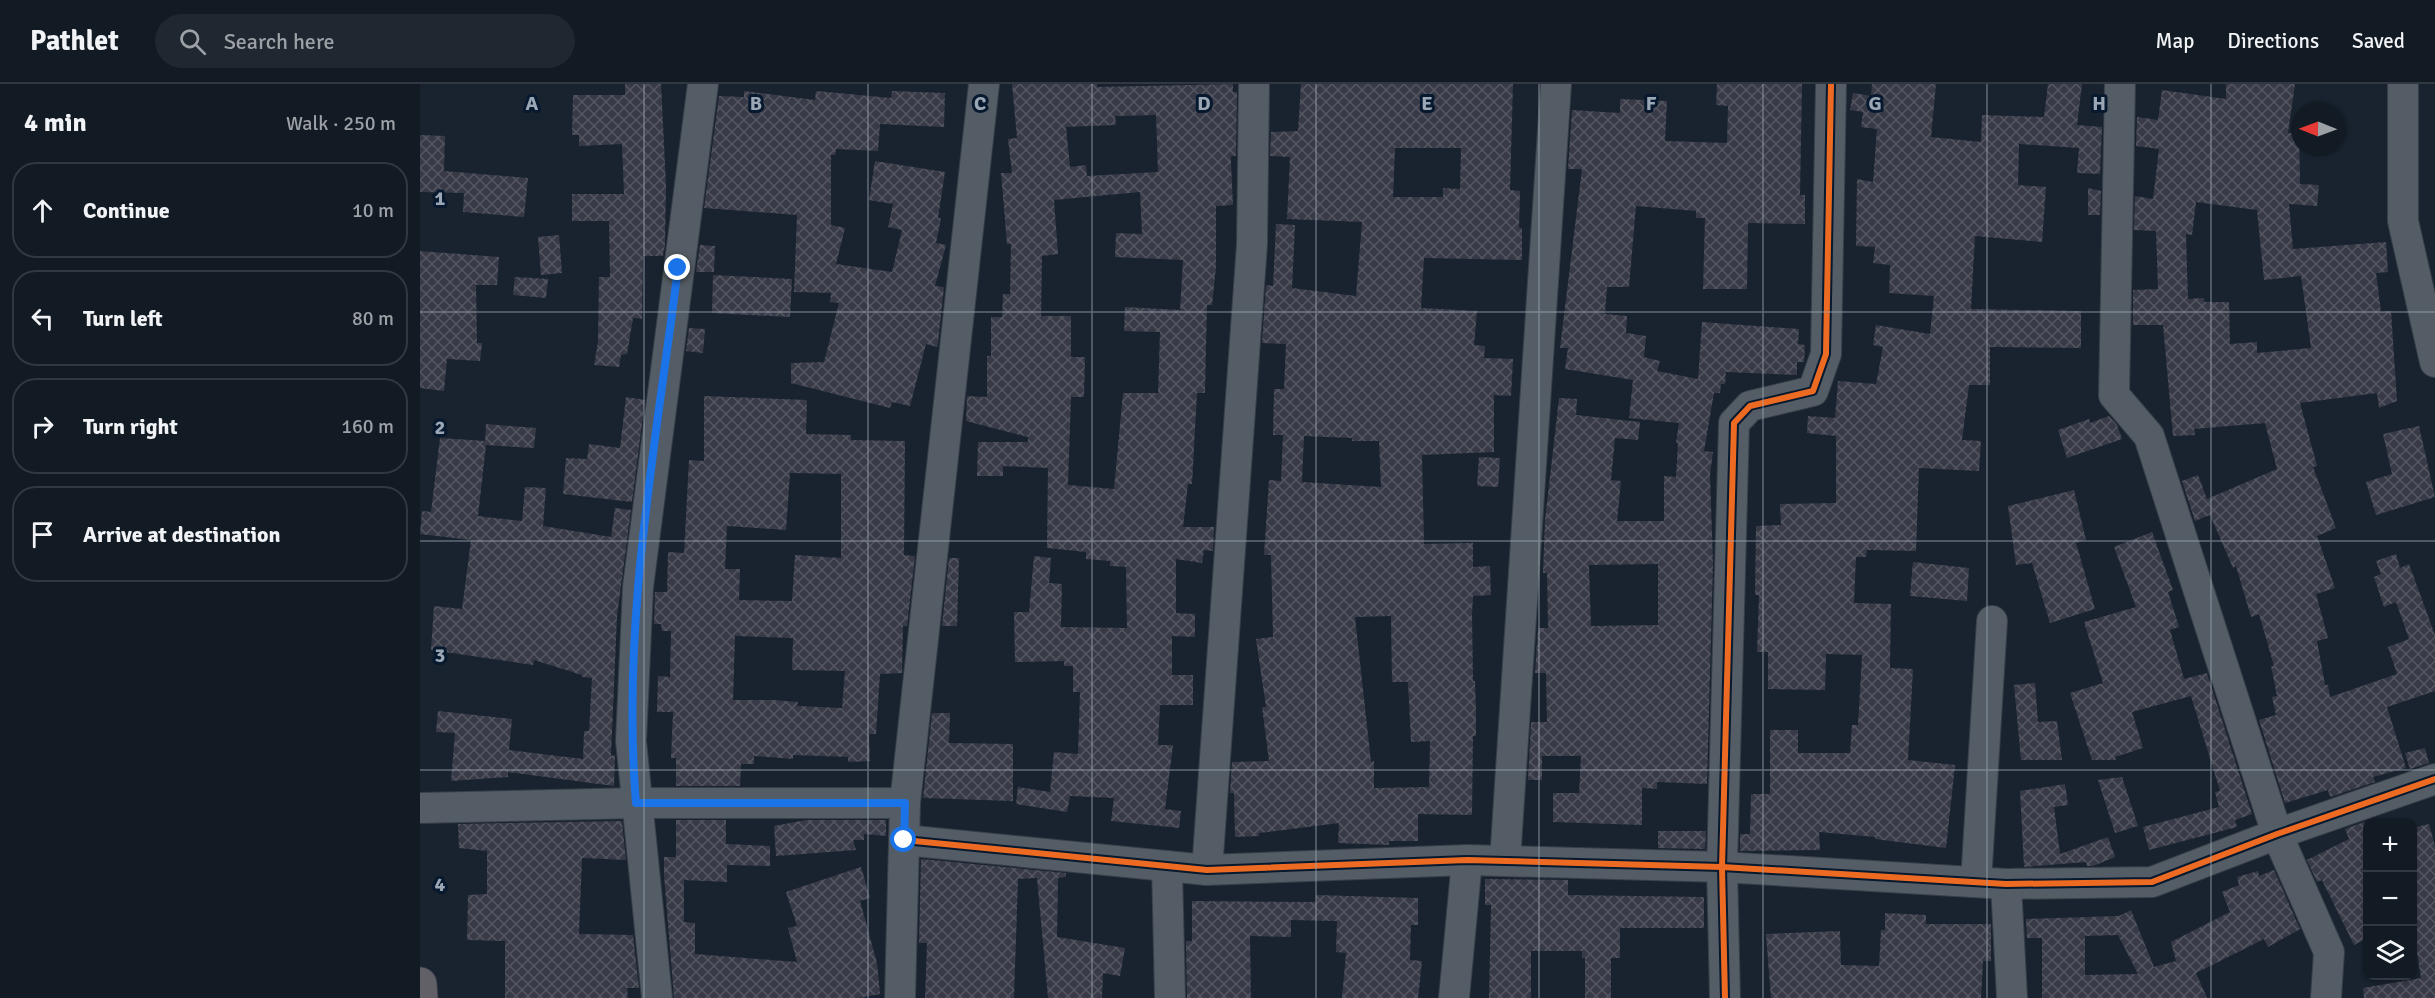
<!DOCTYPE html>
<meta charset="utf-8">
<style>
:root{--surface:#121a23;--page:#1f2730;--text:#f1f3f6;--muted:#9ca1a6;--line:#313841}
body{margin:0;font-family:Signika,sans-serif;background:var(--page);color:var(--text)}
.controls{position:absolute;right:18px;bottom:18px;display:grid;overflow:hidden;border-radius:12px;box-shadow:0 2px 4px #0004}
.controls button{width:54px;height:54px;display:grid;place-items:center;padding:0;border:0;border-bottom:2px solid var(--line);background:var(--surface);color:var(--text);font:30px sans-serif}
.compass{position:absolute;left:1871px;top:18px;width:54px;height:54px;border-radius:50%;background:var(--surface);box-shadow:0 2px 4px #0004;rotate:271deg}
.stop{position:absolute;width:18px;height:18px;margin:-14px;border:4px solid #1a73e8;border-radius:50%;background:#fff}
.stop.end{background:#1a73e8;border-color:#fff;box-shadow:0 2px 6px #0008}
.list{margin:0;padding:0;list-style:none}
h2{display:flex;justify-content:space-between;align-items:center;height:78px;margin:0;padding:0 24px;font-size:26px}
h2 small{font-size:20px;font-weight:400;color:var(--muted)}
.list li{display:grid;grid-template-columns:39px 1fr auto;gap:18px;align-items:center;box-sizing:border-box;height:96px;margin:0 12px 12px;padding:0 12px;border:2px solid var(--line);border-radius:24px}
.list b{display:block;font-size:22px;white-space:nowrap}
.list em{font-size:20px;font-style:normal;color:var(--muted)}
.icon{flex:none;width:33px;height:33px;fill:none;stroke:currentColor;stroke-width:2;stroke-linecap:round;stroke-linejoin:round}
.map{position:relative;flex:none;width:2015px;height:914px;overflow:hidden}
header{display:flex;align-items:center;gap:36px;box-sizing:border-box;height:84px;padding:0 30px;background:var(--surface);border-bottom:2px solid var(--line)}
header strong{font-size:28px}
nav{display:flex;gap:33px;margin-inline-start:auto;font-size:21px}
.search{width:420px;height:54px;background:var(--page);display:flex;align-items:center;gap:15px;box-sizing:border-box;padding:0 21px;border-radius:33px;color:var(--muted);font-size:22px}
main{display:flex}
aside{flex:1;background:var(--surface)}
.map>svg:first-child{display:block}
</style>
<header>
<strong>Pathlet</strong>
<div class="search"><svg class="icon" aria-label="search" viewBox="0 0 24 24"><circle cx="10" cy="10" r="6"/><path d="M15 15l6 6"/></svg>Search here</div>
<nav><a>Map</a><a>Directions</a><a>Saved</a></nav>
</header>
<main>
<aside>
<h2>4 min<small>Walk · 250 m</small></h2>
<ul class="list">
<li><svg class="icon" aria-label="ahead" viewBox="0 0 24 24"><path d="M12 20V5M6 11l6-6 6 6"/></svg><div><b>Continue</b></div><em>10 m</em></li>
<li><svg class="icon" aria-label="left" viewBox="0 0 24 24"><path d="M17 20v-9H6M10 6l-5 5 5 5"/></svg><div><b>Turn left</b></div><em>80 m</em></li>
<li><svg class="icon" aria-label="right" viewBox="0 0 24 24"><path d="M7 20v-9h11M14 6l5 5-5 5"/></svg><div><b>Turn right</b></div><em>160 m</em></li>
<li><svg class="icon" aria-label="arrive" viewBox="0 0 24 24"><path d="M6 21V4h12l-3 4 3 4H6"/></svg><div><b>Arrive at destination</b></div></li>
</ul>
</aside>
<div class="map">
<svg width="2015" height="914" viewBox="0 0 2015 914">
<defs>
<pattern id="building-cross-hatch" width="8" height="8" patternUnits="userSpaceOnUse" patternTransform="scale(1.5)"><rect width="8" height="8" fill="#383a47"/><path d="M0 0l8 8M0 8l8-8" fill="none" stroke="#545762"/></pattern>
</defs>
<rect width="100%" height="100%" fill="#18232f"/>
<g fill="url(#building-cross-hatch)" fill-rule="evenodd">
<path d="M205,0h36l5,101 -1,59 -2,12h-20l-1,63 -9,-1 -6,36 -6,1 -2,12 -25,-2 4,-23 1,-65h11l-1,-56h-37v-27h52l-2,-50 -43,2v-11h-7l1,-40h52z"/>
<path d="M592,0h85v3l136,-3v8h4l-1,64h-5v7l2,42 -17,1v61l-4,38h-5l-2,88h-8l-5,91h-4l-5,43h31l-1,24 -9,-1 -2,13 -26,-4v54l19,1v23l-23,-1v39h21v30h-33l-2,40h15l-8,64 16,2 -2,17 -68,-7 3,-23 -44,-2 -3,16 -51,-8 2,-17 32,5 4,-40 24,2 2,-62h-7v-26h-9v-5l-49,1 -1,-50h15l5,-56 17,2 -2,25 13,1 -1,43 66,1 -1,-61 -16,-1v-5l-24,-2v-7l-39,-4 1,-80 -45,-2v10h-26l1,-34h50v-5l-62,-16 1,-25 20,1v-41h4v-39h11l1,-23h7l1,-50h-4l-6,-71h11l-4,-34 9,-1zM736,31l2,57 -71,4 -1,-11 -16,2 -4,-40 50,-2 -1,-9zM720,108l2,42 -26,-1 -1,24 68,3 -3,50 -55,-3 -1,24 36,1 -2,61h-35l-9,96 -46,-4 3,-88h13l1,-40h-14v-41h-30l1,-60 16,-2 -4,-54z"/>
<path d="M881,0h212l-3,106 10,1 -1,37h3v32l-98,-2 -3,50 56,3 -3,34 11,1 -1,12 29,1 -2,37 -17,-1v57l-72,3 2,89 49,-1v24l17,-1 1,29 -18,1 -1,18 1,67h2l1,31v24h-3l-1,79 -54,-1v27h-29v4l-51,-2 1,-20 -80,10v3l-24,1 -1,-44h-4l2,-31 37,-1 -7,-54h4l-10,-68 17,-2 -2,-82h-7l5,-75 12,1 2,-46h-10l1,-46h10l2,-45 -24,-1 4,-58 7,1 3,-62 19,1 -3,63 64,8 6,-74 -75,-3 3,-62 -20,-1 1,-24 27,-1zM975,64h66l-1,41 -17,-1v9h-50zM884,352l48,2v3h27l2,46 -79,-5zM971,532l1,66h16l3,60 19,-1 -1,46 -55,1v-27l-3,1 -16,-145z"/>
<path d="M1297,0h85l-2,111h5v29l-57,-1 -1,66h-44l2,-71h-9v-7l-60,-5 -7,81h-22l-2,27 22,2 -1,17 20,3 -2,21 16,4 -3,10 41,8 4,-57 97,7 -1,15 7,1 -1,17h-7v13l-71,-3 -1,12h-4l-1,9h-6l-10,58 9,1 -3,22 3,90 -6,220 -50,-2v7l-15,-1v37l-89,-3v-29h26l2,-37h-39v24h-14l3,-58h16l-1,-49h-11l3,-45h10l-1,-55h-4l2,-53 14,-122 18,1 -1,16 64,7 -2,18 -23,-2 -4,42 10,1 -4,40h47v-45l12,1 2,-34h-2l3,-20 -50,-5 4,-38 -68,-11 3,-21h-8l22,-179h-14l4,-59 48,3v-14l47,2 -2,40 62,2 1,-37 -12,-1zM1238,480v61l-67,1 -2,-61z"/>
<path d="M1452,0h64l-5,53 50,5 1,-27 62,2 4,-33h34l-5,41 25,2 -2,47 -23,-1 2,-25 -60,-4 -1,41 28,2 -4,55 -67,-6 -4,73 110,2v37l-91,-1v38h-21l-7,55 19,1 -2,30 -60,-3 -3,83 -49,-1 -1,7h-10l-2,46 37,1 -1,64 23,1 -5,91 47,5 -9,83 -71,-9v-2l-56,-5 1,18 -80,1v-17h10l1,-40h19v-64h28v23h52l2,-28h6l4,-70 -36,-1 -1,36 -57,-1v-37h-11l2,-57h-4l1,-69 25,-1 -1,-21 56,-1v-67l-29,-3 1,-17 27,2 3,-37 38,3 7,-37 -10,-2 3,-20 54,9 4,-38 -45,-3 1,-28 -17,-2 2,-16 -19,-1 1,-67 16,3 4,-53 -16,-2 2,-15 -13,-2 3,-17 18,3z"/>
<path d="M1806,0h69l-7,49h11l1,51 19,1 -2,21 -28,-2 4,45 93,-7 2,30 -12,1 5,39 10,-1 6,90 -18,7 -2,-15 -77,10 17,63 -4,1 23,61 -19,8 18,52 -19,6 12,44 -11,3 8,44h3l2,12 67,-23 -9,-27 21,-8 -13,-37 -12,5 -10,-30 7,-3 -5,-13 20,-7 4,14 9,-4 26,71v56l-48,16 19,61 -33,9 2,5 -45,15 -2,-7 -43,13 -26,-83 17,-5 -4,-18 5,-1 -6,-30h3l-15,-52 -8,3 -15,-51 -3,2 -23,-53 -15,6 -13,-40 16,-6 9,24 70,-30 -12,-46 -71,6 1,6 -22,1 -10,-111h-30v-35l25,-1 -2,-58 -22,-1 1,-34 18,3 6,-50 -23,-3 1,-29 21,3 4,-30 64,9zM1776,118l61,8 7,70 37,-4 10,72 -54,5v-11l-27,2 -1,-42h-25v-4l-16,1 -2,-65 6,1z"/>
<path d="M324,7l71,9 1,-9 75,7 1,-7 53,2 -1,34 -64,-3 -2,27 -42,-2 -1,6h-4v70l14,3 -9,36 56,8 10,-42 -14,-3 5,-23 -24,-4 6,-39 70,11 -7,46h3l-5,25 10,2 -11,41 9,1 -6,56 -1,4 -11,-3 -16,62 -18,-4 -2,6 -99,-25v-20l33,-1 15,-59 -9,-1 1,-9 -37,-1 3,-77 -93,-7 15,-112 25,1z"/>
<path d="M0,51l25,1 -1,35 84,7 -4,39 -61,-5 1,-19 -44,-1z"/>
<path d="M1668,104l13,3 -1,24h-12z"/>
<path d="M139,151l3,38 -21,2 -3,-38z"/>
<path d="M280,161l15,1 -1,26h-18z"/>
<path d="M0,167l79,6 -2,28h-21l1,58h5l-2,18 -33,-2 -3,32 -24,-3z"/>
<path d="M293,191l79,4 -2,38 -78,-4z"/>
<path d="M95,193l33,2 -2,19 -33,-3z"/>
<path d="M269,244l16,1 -2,24 -17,-2z"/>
<path d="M284,312l103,4 -1,34 45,1v5l54,1 -1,114 11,1 -8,70h-4l-1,47 -22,1 -4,60h-7l1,27 -22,1v-5l-55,-2v4l-39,-3v8h-13l-1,22h-64v-28h-5l2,-46h-16l1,-36 12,1 1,-46h-9l-1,-7h-7l1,-32h12l1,-40 16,1 5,-93 15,1zM370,389l51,1v84l-46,-3 -3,46 -53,-1 1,-31h-15l2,-43 59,4zM315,552l58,2 -1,32 53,1 -3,37 -45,-2 1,-4 -25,-2h-40z"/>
<path d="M206,313l19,3 -13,102 -69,-8 3,-36 21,1 2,-15 31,4z"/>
<path d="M1689,332l8,9 5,14 -55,19 -9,-28 31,-11 1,4z"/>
<path d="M66,340l50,4 -2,20 -48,-3 -8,71 44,5 3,-34 21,1 -3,38 68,11 4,-29 16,2 -14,106 -6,140 4,-1 -1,31 -106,-14v5l-57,4 4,-48 -19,-1 2,-21 74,8 -3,31 74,9 1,-28h5l3,-53 -10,-1v-2l-48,-15 -1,5 -102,-15 3,-44 28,3 9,-69 -51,-6 2,-23 9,1 9,-74 45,3z"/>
<path d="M1999,342l16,71 -59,18 -10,-33 26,-8 -9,-40z"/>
<path d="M1059,373l21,1 -2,29 -21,-1z"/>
<path d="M1654,406l12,50 -10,3 19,66 -45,14 -18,-60 -16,2 -8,-59z"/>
<path d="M1732,448l21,58 -5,2 11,35 -9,3 14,49 23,-6 45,141 -17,6 2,7 -88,23 -6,-23 76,-20 -4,-15 5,-1 -29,-95 -59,16 11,36 -28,9 1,3h-24l-22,-67 33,-10 -19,-61 52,-15 -22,-60z"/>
<path d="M529,474h10l-2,68h-15z"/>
<path d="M1493,478l56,6 -2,33 -57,-5z"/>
<path d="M1615,599l3,39 19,-1 5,39h-41l-7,-75z"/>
<path d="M512,629h18l-1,30 64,1v57l-90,-3z"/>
<path d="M2005,664l4,15 -19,6 -5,-16z"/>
<path d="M1702,693l16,49 -23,7 -17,-53z"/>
<path d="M1645,700l3,21 -14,2 6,47 48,-17 7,20 -22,9h-6l-1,-4 -62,5 -4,-76z"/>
<path d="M256,736h50v24l44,2v20l-43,-1v17l-43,-2v42l11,1v31l102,8 -9,-34 9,-2 -11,-34 75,-25 9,31 -10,3 17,62 3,31 -21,4h-185l-10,-123v-18h12z"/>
<path d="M386,736h80v16l-22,-2v6h-11l3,10 -80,6 -2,-30z"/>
<path d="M202,737l4,39 -44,-2 -3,76 54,1 6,53h-12l1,10h-123v-57l-38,-1 1,-45 19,-1v-43l-28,-3 -1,-24z"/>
<path d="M1944,738l3,9v107l-13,7 -32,-65 -5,2 -10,-22 42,-21 -4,-10z"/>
<path d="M2009,740l6,22v152h-71l-1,-10 58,-10 -9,-56v-94z"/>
<path d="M1238,747h48l-1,18 -47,-1z"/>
<path d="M501,775l145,14v4l-8,1 -1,59 68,11 -5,28 -17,-3 -1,25h-54l-11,-120 -19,1 -4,119h-89l2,-55h-8z"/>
<path d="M1854,786l26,59 -32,18 -4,-8 -68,34 11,25h-165v-60h-15l-1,-19 93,-3 12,-6 23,57 22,-6 -5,-19 59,-30 -8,-20 17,-7 -2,-8 21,-6 1,5zM1698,851l20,39 -53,1v-39z"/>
<path d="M1065,795l83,1v15l136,2v31h-84v30h-9v40h-26v-40h-3v-7h-51v47h-42l2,-93h-6z"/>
<path d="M896,811l102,3v27h-7l-1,35 12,1 -4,37h-76l4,-45 -10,-1 1,-31 -46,-1v17l-41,-1 1,62h-64l-1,-57h6v-40l124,1z"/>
<path d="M1465,829l41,2v9h65v37h-8l-2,37h-210l-5,-64 74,-3 1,34 38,1 2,-36h4z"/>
</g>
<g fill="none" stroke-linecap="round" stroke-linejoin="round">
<g stroke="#363e49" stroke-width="32">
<g id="minor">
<path d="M1700,0l-6,311 35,41 128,398 52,118 -3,46"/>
<path d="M1983,0v137l32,141"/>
<path d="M0,724l216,-5h269"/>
<path d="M484,756l303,30 260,-10 255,7 284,17 146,-2 125,-48 158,-55"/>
<path d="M1085,777l51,-777"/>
<path d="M747,782l3,132"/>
<path d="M787,786l45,-626 2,-160"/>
<path d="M1556,798l16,-261"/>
<path d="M1586,800l6,114"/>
<path d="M237,914l-26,-257 7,-154 65,-503"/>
<path d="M480,914l5,-195 79,-719"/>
<path d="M1034,914l13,-138"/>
<path d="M1305,914l-3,-131 12,-444 16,-17 63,-15 13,-37 5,-270"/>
</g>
</g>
<g stroke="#363e49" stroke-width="35">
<path id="highway" d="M0,900l1,14"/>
</g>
<use href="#minor" stroke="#545c65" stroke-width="30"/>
<use href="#highway" stroke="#616066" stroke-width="33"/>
<g stroke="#06192e" stroke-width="10">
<g id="cycleway">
<path d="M484,756l303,30 260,-10 255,7 284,17 146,-2 125,-48 158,-55"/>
<path d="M1305,914l-3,-131 12,-444 16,-17 63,-15 13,-37 5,-270"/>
</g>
</g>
<use href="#cycleway" stroke="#ed6a23" stroke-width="6"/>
</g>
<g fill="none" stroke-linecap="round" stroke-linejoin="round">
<path stroke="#1a73e8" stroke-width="8" d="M258,184c-22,176 -57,357 -42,535h269l-1,37"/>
</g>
<path fill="none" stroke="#9ba7b5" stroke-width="1.5" stroke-opacity="0.55" d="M224,0v914M448,0v914M672,0v914M896,0v914M1119,0v914M1343,0v914M1567,0v914M1791,0v914M0,228h2015M0,457h2015M0,686h2015"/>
<g font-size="20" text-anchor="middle" font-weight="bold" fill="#9ba7b5" stroke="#06192e" stroke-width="6" stroke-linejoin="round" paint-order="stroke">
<text x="112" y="26">A</text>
<text x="336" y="26">B</text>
<text x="560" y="26">C</text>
<text x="784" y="26">D</text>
<text x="1007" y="26">E</text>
<text x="1231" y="26">F</text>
<text x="1455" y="26">G</text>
<text x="1679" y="26">H</text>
<text x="20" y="121">1</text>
<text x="20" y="350">2</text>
<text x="20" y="578">3</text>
<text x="20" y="807">4</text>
</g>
</svg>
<div class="controls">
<button>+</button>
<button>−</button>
<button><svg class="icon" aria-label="layers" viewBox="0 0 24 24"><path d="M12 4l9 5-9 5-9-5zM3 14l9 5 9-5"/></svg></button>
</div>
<svg class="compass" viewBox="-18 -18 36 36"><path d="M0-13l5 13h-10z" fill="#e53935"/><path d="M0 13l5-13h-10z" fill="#9ca1a6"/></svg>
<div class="stop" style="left:484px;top:756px"></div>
<div class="stop end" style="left:258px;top:184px"></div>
</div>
</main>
